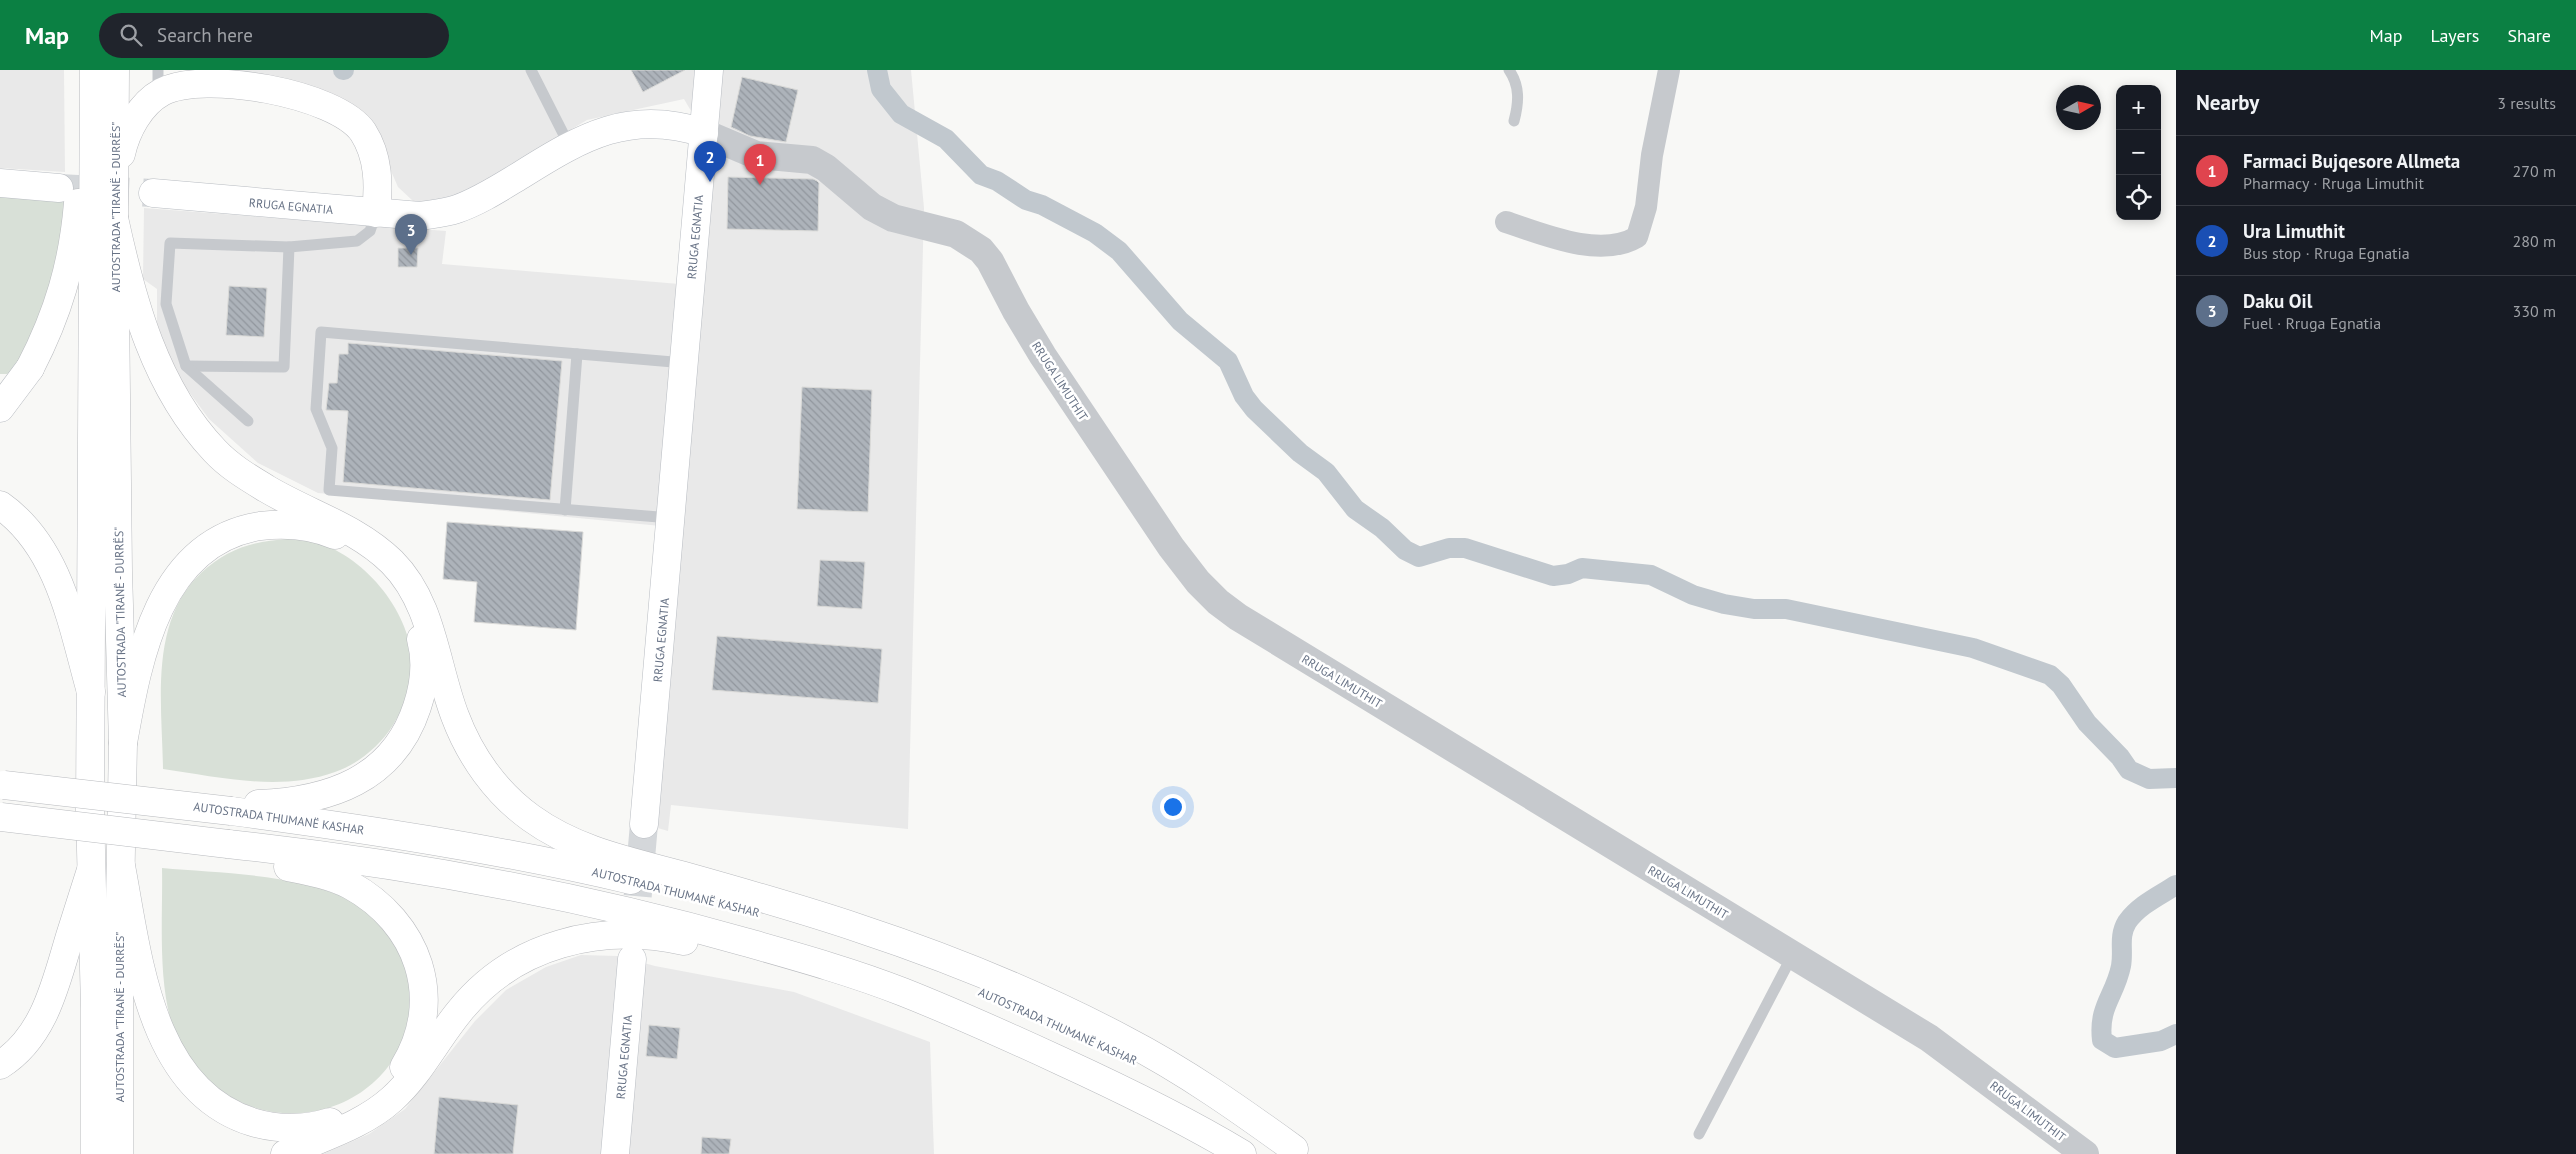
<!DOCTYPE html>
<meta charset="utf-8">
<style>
:root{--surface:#171b24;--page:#20242c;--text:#f1f3f6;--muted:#9ea1a6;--line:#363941;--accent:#0b8043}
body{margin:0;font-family:"PT Sans",sans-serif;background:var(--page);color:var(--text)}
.controls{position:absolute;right:15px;top:15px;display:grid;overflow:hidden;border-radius:10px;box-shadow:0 2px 12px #0003}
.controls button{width:45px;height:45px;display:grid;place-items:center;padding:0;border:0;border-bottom:1px solid var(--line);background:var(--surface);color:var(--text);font:25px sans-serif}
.compass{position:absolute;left:2056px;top:15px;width:45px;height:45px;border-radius:50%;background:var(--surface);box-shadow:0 2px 12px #0003;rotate:81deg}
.you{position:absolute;left:1172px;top:736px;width:18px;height:18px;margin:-12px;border:4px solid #fff;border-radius:50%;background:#1a73e8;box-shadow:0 0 0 8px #1a73e833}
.badge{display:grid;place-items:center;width:32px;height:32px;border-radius:50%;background:var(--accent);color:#fff;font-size:16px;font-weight:700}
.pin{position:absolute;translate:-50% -41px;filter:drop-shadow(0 1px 2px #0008)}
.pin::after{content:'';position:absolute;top:26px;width:18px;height:15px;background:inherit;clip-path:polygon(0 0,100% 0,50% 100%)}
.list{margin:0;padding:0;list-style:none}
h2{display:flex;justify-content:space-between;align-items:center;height:65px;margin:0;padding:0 20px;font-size:21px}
h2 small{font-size:16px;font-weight:400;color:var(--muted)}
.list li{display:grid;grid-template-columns:32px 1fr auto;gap:15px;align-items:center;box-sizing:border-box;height:70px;padding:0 20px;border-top:1px solid var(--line)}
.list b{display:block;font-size:19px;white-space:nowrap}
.list p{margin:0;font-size:16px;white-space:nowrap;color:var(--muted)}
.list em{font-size:16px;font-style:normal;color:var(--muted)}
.icon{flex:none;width:28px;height:28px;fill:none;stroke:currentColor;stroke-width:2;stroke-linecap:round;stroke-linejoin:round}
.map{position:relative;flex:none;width:2176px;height:1084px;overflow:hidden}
header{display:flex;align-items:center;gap:30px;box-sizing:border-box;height:70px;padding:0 25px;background:var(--accent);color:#fff}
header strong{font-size:24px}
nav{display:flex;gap:28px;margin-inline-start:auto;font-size:18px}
.search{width:350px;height:45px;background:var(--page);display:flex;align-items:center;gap:12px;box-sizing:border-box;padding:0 18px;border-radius:28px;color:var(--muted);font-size:19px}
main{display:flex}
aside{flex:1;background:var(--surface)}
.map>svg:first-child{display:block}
</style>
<header>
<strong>Map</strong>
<div class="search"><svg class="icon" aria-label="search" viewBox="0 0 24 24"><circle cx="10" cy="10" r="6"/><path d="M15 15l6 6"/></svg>Search here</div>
<nav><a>Map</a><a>Layers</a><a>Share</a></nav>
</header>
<main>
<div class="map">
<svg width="2176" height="1084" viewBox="0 0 2176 1084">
<defs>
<pattern id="building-back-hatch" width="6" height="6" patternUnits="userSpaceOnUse" patternTransform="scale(1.25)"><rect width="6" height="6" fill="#adb3ba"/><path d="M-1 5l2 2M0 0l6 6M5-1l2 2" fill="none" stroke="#91969d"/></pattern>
</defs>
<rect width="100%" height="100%" fill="#f8f8f6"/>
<g fill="#e9e9e9">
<path d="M0,0h64l1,102 -65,-4z"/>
<path d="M191,0h720l13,138 -16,621 -237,-24 -3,26 -24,-7 27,-297 -353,-34 -60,-30 -49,-44 -28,-38 -24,-51v-41l-14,-10 1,-71 302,23 -4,33 249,21 13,-152 -20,-34 -97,21 -141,84 -33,-3 -15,-14 -21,-48 -137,-61z"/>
<path d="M581,885l37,1 37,10 139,26 136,50 4,112h-611l46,-20 36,-25 70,-88 31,-31 40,-23z"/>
</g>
<g fill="#d8e0d7">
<path d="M0,125l66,5c1,59 -26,117 -52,169l-7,5h-7z"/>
<path d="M288,469c9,1 20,1 30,4 53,16 104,83 93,140 -4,15 -10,29 -18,42 -12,20 -36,40 -58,47 -55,20 -116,5 -172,-3 -1,-66 -14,-147 38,-196 26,-24 52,-32 87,-34z"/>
<path d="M162,798c57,5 135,6 185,31 108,54 72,203 -45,214 -27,2 -54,-4 -77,-20 -23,-16 -42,-36 -51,-62 -17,-49 -11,-113 -12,-163z"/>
</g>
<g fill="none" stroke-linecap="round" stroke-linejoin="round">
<g stroke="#c1c8ce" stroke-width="20">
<path d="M343,0h1"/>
<path d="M877,0l4,19 20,25 45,25 35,36 16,6 29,19 16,5 53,28 24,18 61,70 48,40 16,35 10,13 46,44 26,19 29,37 27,19 23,22 14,7 30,-9h16l88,28 15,-2 14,-6 69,7 42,20 31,9 30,5h32l187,39 77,27 11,10 26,38 33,34 9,13 20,9 27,-1"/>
<path d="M2176,815c-17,11 -37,20 -49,37 -9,15 -3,28 -6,44 -6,30 -23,40 -19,74l13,8 46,-7 15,-7"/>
</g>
</g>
<g fill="url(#building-back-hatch)" stroke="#dadad8">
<path d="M631,0h54l-42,22z"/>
<path d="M742,7l56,13 -12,52 -36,-6 -19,-9z"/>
<path d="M728,107l85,2 4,2 2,2 -1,48 -91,-2z"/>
<path d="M398,178h20l-1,19h-19z"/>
<path d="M229,216l38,2 -3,49 -38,-2z"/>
<path d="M348,273l214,18 -12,139 -207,-18 5,-71 -22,-1 3,-27h8l2,-29h9z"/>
<path d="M802,317l70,3 -4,122 -71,-3z"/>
<path d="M447,452l136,10 -7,98 -102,-8 3,-40 -34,-3z"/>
<path d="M820,490l45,2 -3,47 -45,-3z"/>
<path d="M717,566l165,13 -4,54 -166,-13z"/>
<path d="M649,955l31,3 -3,31 -31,-3z"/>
<path d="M439,1027l79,8 -5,49h-79z"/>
<path d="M702,1067l29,2 -2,15h-28z"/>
</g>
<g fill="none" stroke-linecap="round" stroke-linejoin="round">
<g stroke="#d4d7da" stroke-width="28" stroke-dasharray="28 14" stroke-linecap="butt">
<path d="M59,118l94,5"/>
<path d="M634,868l10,-114"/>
</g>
<g stroke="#b8bcc2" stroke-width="29">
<g id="secondary">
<path d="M0,113l59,5"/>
<path d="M153,123l267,23c12,-2 25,-3 37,-7 23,-8 44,-22 64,-34 62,-39 109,-66 183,-42"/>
<path d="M0,338l30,-40"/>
<path d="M644,754l65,-754"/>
<path d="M615,1084l17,-195"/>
</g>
</g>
<g stroke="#b9bbbf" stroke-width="29">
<g id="trunk">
<path d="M94,0l-4,740 5,198v146"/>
<path d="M115,0l-1,148 4,353 5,172 -4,210v201"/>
<path d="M121,84c5,-23 19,-50 41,-62 41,-22 174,1 201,40 16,25 16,53 13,81"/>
<path d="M30,298c28,-54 43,-104 48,-165"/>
</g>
</g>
<g stroke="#b9bbbf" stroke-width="29">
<g id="motorway">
<path d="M114,148c18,83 41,170 101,233 15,16 34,27 52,38 42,25 89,38 125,73 41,41 43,102 63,154 15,40 41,77 76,102 47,34 103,44 157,59 57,16 114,32 170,51 91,30 182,67 267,112 60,31 115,70 169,109"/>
<path d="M0,435c60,42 72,120 91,187"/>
<path d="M123,673c15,-84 35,-201 137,-217 25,-3 51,-1 75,9"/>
<path d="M258,734c71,-3 135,-24 159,-97 7,-21 10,-46 4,-68"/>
<path d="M231,741c135,18 268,38 400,69"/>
<path d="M228,774c175,19 348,50 517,98 53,15 107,30 158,50 53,21 106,45 158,69 61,28 123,58 181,93"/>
<path d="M121,796c17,89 28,224 131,256 27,8 52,8 78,0"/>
<path d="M288,797c20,4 43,8 62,18 68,37 96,114 54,182"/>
<path d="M0,995c45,-28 56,-83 70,-129 7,-22 14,-44 21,-66"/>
<path d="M285,1084c37,-17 77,-28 107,-55 27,-24 44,-59 67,-87 55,-69 142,-89 225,-71"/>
</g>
</g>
<g stroke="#c6c9cd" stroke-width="11">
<path d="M158,0v23"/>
<path d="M531,0l38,75"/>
<path d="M1509,0c11,16 10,32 5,51"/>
<path d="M186,296l98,1 5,-120"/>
<path d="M248,351l-62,-55 -20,-62 4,-61 119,4 68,-6 13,-10 6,-18"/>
<path d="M565,440l12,-156"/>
<path d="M671,448l-342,-28 3,-42 -16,-39 5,-77 364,31"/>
<path d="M1699,1064l93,-178"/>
</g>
<path stroke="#c6c9cd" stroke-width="22" d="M1506,152c36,12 94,37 131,15l9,-30 6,-52 17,-85"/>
<path stroke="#c6c9cd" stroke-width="28" d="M704,63l52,22 56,5 14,8 46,39 21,11 63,16 25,16 9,11 26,50 27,45 128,191 27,35 20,20 20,15 691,421 156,116"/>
<use href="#secondary" stroke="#fff" stroke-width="28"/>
<use href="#trunk" stroke="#fff" stroke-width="28"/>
<use href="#motorway" stroke="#fff" stroke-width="28"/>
<g stroke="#b9bbbf" stroke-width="29" stroke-linecap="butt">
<g id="motorway-bridge">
<path d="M4,715l227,26"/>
<path d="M1,747l227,27"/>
</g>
</g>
<use href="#motorway-bridge" stroke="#fff" stroke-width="28"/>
</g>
<g text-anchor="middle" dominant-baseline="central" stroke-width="5" stroke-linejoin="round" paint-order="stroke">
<g font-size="12" fill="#687386" stroke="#fff">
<text transform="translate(291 136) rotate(5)">RRUGA EGNATIA</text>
<text transform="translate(115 137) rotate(-90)">AUTOSTRADA "TIRANË - DURRËS"</text>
<text transform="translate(695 167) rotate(-85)">RRUGA EGNATIA</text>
<text transform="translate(1060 311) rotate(57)">RRUGA LIMUTHIT</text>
<text transform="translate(120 542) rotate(-91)">AUTOSTRADA "TIRANË - DURRËS"</text>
<text transform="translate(661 570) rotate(-85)">RRUGA EGNATIA</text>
<text transform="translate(1342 611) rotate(31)">RRUGA LIMUTHIT</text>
<text transform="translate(279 748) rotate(8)">AUTOSTRADA THUMANË KASHAR</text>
<text transform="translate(676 822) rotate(14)">AUTOSTRADA THUMANË KASHAR</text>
<text transform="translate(1688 822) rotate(31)">RRUGA LIMUTHIT</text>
<text transform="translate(119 947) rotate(-90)">AUTOSTRADA "TIRANË - DURRËS"</text>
<text transform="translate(1058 956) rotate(24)">AUTOSTRADA THUMANË KASHAR</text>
<text transform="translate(624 987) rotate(-85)">RRUGA EGNATIA</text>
<text transform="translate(2028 1041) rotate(37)">RRUGA LIMUTHIT</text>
</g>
</g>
</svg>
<div class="controls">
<button>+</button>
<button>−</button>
<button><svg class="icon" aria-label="locate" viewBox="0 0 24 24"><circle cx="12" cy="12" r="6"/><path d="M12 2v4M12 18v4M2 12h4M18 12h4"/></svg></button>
</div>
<svg class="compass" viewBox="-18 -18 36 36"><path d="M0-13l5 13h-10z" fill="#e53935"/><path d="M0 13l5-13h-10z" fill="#9ea1a6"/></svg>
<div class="you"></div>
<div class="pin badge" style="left:760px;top:115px;background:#e0444e">1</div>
<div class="pin badge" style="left:710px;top:112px;background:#1a4fb4">2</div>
<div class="pin badge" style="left:411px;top:185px;background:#5c6f8a">3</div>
</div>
<aside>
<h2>Nearby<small>3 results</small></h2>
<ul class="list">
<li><span class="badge" style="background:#e0444e">1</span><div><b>Farmaci Bujqesore Allmeta</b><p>Pharmacy · Rruga Limuthit</p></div><em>270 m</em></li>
<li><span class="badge" style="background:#1a4fb4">2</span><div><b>Ura Limuthit</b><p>Bus stop · Rruga Egnatia</p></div><em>280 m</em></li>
<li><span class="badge" style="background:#5c6f8a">3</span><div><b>Daku Oil</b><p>Fuel · Rruga Egnatia</p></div><em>330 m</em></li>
</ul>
</aside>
</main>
